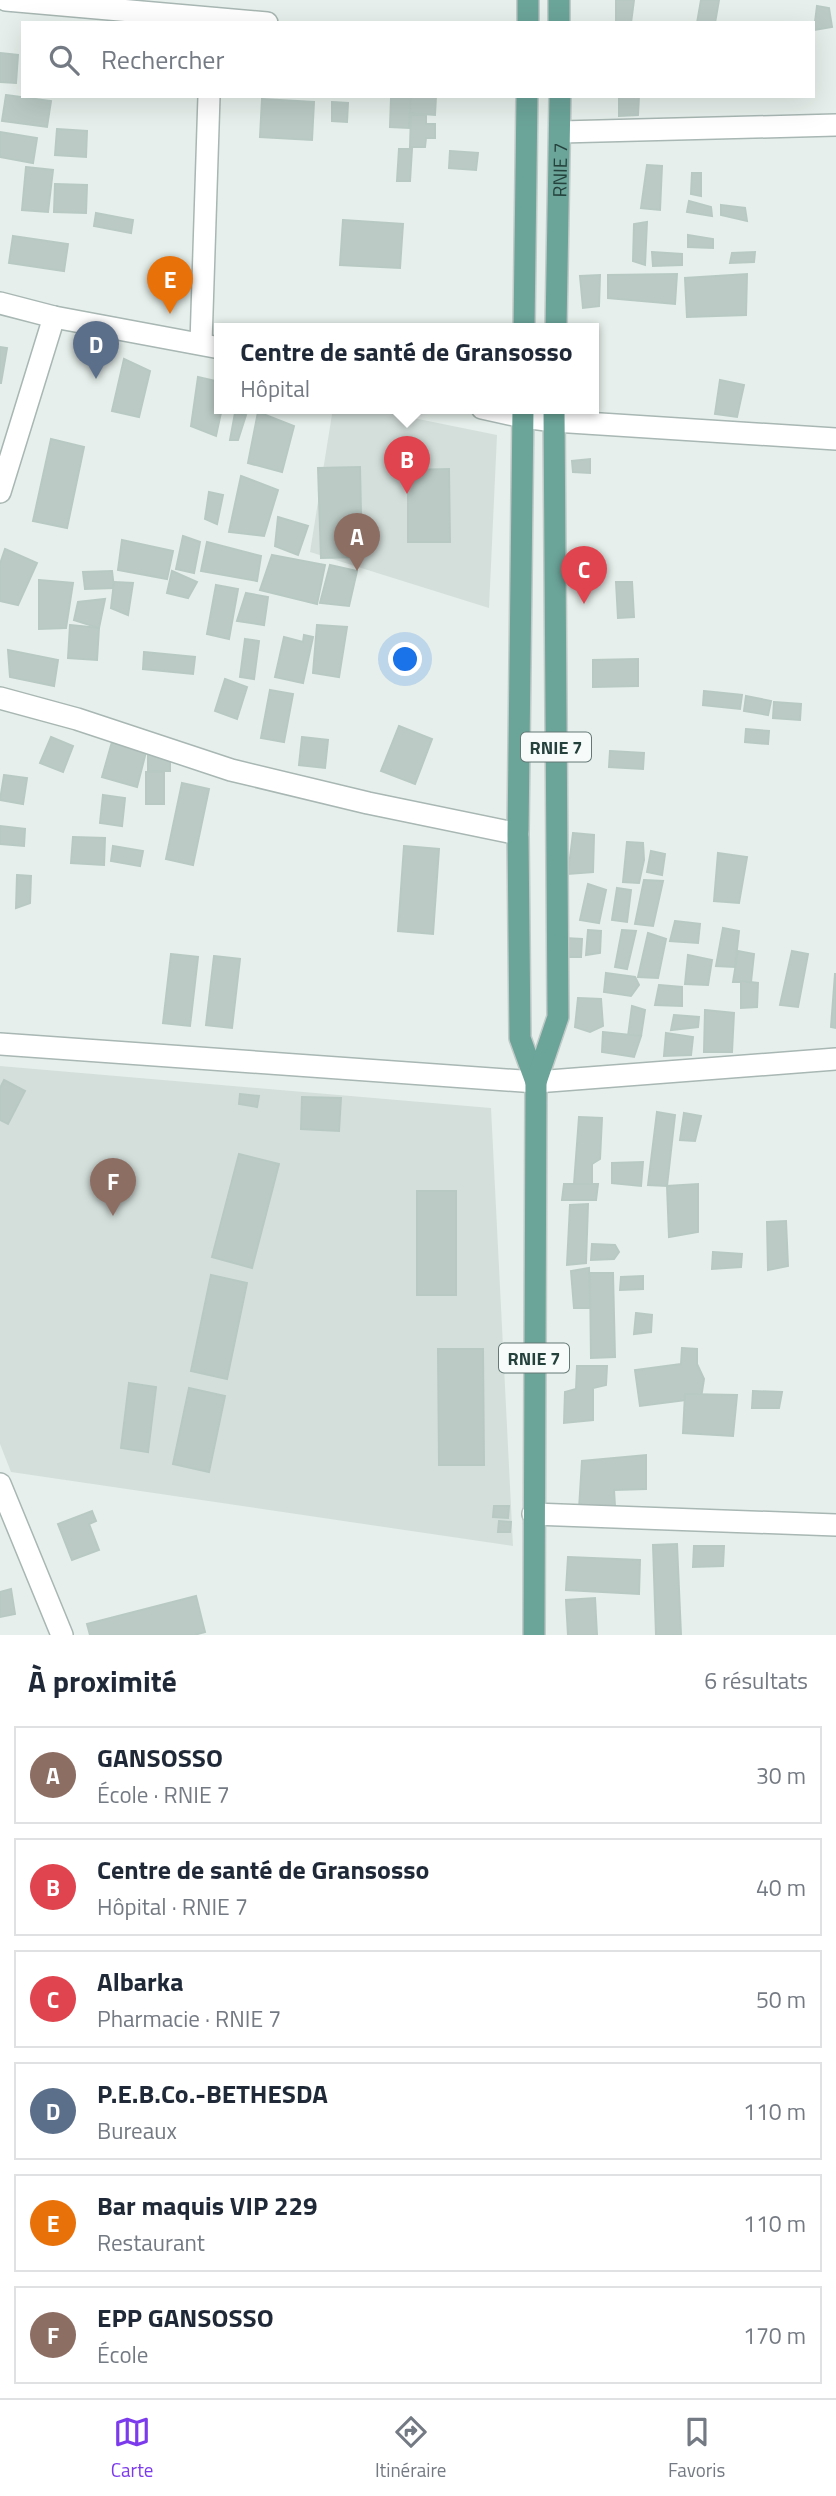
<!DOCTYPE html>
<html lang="fr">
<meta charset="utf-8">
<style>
:root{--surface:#fff;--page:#f6f6f7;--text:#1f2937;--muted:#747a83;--line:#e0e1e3;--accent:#7c3aed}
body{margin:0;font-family:"Titillium Web",sans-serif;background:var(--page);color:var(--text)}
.you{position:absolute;left:406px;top:660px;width:24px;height:24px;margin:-18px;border:5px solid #fff;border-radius:50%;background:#1a73e8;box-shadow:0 0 0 10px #1a73e833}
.badge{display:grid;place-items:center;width:46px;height:46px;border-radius:50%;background:var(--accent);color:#fff;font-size:23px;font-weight:700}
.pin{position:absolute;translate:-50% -58px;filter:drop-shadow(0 2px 4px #0008)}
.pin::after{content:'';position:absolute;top:37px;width:24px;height:21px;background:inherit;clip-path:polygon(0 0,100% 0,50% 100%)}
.popup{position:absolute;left:214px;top:323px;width:385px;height:91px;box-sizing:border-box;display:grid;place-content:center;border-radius:0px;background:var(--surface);filter:drop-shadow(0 2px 5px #0005);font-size:23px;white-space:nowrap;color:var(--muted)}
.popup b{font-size:26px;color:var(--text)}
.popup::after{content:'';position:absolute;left:50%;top:100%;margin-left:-14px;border:14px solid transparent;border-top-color:var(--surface)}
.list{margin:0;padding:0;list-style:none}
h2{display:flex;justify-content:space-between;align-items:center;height:91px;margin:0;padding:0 28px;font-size:30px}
h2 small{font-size:23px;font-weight:400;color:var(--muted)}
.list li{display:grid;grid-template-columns:46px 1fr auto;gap:21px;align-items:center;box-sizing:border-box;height:98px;margin:0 14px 14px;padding:0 14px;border:2px solid var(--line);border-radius:0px}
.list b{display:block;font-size:26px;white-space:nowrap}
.list p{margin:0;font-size:23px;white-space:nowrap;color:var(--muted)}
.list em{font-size:23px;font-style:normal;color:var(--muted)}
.icon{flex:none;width:38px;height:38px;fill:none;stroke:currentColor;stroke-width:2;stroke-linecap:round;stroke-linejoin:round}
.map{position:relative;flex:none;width:836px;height:1635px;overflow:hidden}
.search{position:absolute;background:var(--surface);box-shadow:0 7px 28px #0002;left:21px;right:21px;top:21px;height:77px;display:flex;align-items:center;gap:18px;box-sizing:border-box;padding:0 24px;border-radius:0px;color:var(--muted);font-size:26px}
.sheet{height:763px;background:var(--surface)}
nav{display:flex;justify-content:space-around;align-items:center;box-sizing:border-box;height:98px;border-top:2px solid var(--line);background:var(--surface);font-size:19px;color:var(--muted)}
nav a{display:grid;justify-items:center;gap:4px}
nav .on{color:var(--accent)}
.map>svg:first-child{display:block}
</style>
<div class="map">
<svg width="836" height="1635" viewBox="0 0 836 1635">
<rect width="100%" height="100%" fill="#e6efeb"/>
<g fill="#d4dfdb">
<path d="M333,408h31l133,27 -8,173 -179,-56z"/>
<path d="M0,1066l491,42 22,438 -502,-74 -11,-28z"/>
</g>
<g fill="#bbcac5" stroke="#b8c9c3" stroke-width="2">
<path d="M616,0h18l-3,23 -15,-1z"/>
<path d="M701,0h18l-4,23h-18z"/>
<path d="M817,6l12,2 3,19 -18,3z"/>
<path d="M0,53l18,2 -2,28 -16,-1z"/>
<path d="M6,95l45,6 -4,26 -45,-6z"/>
<path d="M411,96h25l-1,19 -25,-2z"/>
<path d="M619,96h20l-1,19 -19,1z"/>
<path d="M391,98l19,1 -1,29 -19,-1z"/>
<path d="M262,99l52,3 -2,38 -52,-3z"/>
<path d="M332,102l16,1 -1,19 -15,-1z"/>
<path d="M411,115h15v9h9v14h-9l-1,9h-15z"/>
<path d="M57,129l30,2 -1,26 -31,-2z"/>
<path d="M0,132l37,6 -4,25 -33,-6z"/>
<path d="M399,149h13l-2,32h-13z"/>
<path d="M450,151l28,2 -2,17 -27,-2z"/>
<path d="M647,165l15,1 -2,44 -19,-2z"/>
<path d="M26,167l27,3 -5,42 -26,-2z"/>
<path d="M692,173h9v23l-10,-2z"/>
<path d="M55,184l32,1 -1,28 -32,-1z"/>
<path d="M689,201l22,6 1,9 -25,-4z"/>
<path d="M721,205l24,3 2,13 -26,-6z"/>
<path d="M96,213l37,7 -2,13 -37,-7z"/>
<path d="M343,220l60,4 -3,44 -60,-3z"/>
<path d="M647,222l-2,43 -12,-4 1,-37z"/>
<path d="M688,235l25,4v9l-25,-1z"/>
<path d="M13,236l55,8 -4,27 -55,-8z"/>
<path d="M652,252l30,2v11l-29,1z"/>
<path d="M755,252l-1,10 -24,1 2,-10z"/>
<path d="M677,274l-2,30 -67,-6v-23z"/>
<path d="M747,274l-1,41 -59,2 -2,-39z"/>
<path d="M600,275l-1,31 -16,2 -3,-32z"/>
<path d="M0,347l7,1 -6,35h-1z"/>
<path d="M124,359l26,12 -11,46 -27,-6z"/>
<path d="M198,377l22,5v26h2l-6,28 -25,-10z"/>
<path d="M720,380l24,5 -7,32 -22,-3z"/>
<path d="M258,412l36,14 -12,46 -34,-9z"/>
<path d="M235,413l11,2 -8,25h-8z"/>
<path d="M51,439l33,8 -17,81 -34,-7z"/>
<path d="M590,459v14l-17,-1 -1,-11z"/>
<path d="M360,467l2,90 -41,1 -3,-90z"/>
<path d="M449,469l1,73h-42v-72z"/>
<path d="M241,476l37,14 -14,46 -35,-4z"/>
<path d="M209,492l14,3 -6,29 -12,-5z"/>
<path d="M278,517l30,9 -10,29 -23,-9z"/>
<path d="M183,536l17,6 -6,31 -18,-4z"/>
<path d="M122,540l51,11 -6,28 -49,-9z"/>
<path d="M207,542l54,14 -4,25 -56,-10z"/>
<path d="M5,549l32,14 -19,42 -18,-4v-37z"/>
<path d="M272,555l53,10 -8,39 -57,-14z"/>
<path d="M330,565l27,6 -8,35 -29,-3z"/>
<path d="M112,571l2,17 -29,1 -2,-17z"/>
<path d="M172,571l25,11 -9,16 -21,-5z"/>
<path d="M39,580l34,3 -7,45 -27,1z"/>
<path d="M114,582l19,1 -5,32 -17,-7z"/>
<path d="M616,582h16l2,35 -16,1z"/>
<path d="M216,585l22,4 -9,50 -22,-5z"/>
<path d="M246,593l22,4 -4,28 -27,-4z"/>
<path d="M105,599l-6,29 -25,-8 4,-18z"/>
<path d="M70,625l29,3 -2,32 -29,-2z"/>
<path d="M317,625l30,2 -8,50 -26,-4z"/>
<path d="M304,635l9,2 -10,46 -28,-6 9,-40 19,5z"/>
<path d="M245,639l14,2 -5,38 -14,-2z"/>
<path d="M8,650l50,10 -4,26 -44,-9z"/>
<path d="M144,652l51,5 -2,17 -50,-5z"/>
<path d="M638,659v27l-45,1v-27z"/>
<path d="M225,679l22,8 -10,32 -22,-8z"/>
<path d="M270,690l23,4 -9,48 -23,-4z"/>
<path d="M704,691l38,4 -2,14 -37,-4z"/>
<path d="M746,696l25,5 -3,14 -24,-4z"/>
<path d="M774,702l27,2 -1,16 -27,-2z"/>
<path d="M399,726l33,13 -17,45 -34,-13z"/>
<path d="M746,729l23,2 -1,13 -23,-2z"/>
<path d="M51,737l22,9 -10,26 -23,-9z"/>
<path d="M302,737l26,3 -3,28 -26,-3z"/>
<path d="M112,742l34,10 -9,35 -35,-10z"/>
<path d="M610,751l34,2 -1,16 -34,-2z"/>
<path d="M148,754l22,1v16h-22z"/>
<rect x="146" y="772" width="18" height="32"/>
<path d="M4,775l23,3 -4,26 -23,-4z"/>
<path d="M182,783l27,6 -16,76 -27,-6z"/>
<path d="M103,795l22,3 -3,28 -22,-3z"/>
<path d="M0,826l25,3 -1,17 -24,-2z"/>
<path d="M573,833l21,2 -1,37 -25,2z"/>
<path d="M73,837l32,1 -1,27 -33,-2z"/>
<path d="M627,842l16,1 1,17 -5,23 -16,-1z"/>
<path d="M113,846l30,5 -3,15 -29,-5z"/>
<path d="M404,846l35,3 -6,85 -35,-3z"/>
<path d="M651,851l14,3 -3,21 -15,-3z"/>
<path d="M718,853l29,4 -8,46 -25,-2z"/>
<path d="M17,875l14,1 -1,27 -14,5z"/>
<path d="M644,880l19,1 -10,45 -18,-2z"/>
<path d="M588,884l18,6 -7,33 -19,-3z"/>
<path d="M617,888l14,2 -4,32 -15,-2z"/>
<path d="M675,921l25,3 -2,19 -28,-2z"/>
<path d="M723,928l16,3 -4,36 -19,-1z"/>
<path d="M588,930l13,1 -1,22 -14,2z"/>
<path d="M622,930l14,1 -9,38 -12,-2z"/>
<path d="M648,933l18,6 -8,39 -20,-1z"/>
<path d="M564,938l18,1 -1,18h-19z"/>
<path d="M738,951l16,3 -3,28h-18z"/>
<path d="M792,951l16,3 -10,53 -18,-2z"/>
<path d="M171,954l27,3 -8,69 -27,-3z"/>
<path d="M688,955l24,5 -4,25 -23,-1z"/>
<path d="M214,956l26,3 -8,69 -26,-3z"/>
<path d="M606,973l29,4 4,8 -8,11 -27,-4z"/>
<path d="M835,974h1v54l-5,-1z"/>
<path d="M741,981l17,2 -1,24 -16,1z"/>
<path d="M659,985l23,2v19l-27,-1z"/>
<path d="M578,998l23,1 2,27 -13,6 -15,-5z"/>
<path d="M632,1006l13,4 -4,26h-13z"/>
<path d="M705,1010l29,3 -2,39h-28z"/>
<path d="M674,1015l25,2 -1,10 -27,3z"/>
<path d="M603,1032l38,4 -7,21 -32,-5z"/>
<path d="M666,1033l27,4 -2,18 -27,1z"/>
<path d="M4,1080l21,11 -17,33 -8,-4v-32z"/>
<path d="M240,1094l19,2 -2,11 -18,-3z"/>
<path d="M302,1097l39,1 -2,33 -38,-2z"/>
<path d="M657,1112l18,3 -8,71 -19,-1z"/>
<path d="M684,1113l17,3 -6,25 -15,-1z"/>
<path d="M579,1117l23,1 -2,41 -8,5v20h-18z"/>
<path d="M239,1154l40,10 -27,104 -40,-11z"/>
<path d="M643,1162l-2,24 -29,-3v-20z"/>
<path d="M564,1184h34l-2,16h-34z"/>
<path d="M698,1184v48l-29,5 -2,-51z"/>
<rect x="417" y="1191" width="39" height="104"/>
<path d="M588,1204l-2,59 -19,2 3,-60z"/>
<path d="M786,1221l2,45 -20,4 -1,-48z"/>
<path d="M592,1244l23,1 4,7 -5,7 -23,1z"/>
<path d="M713,1252l29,2 -1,13 -29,2z"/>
<path d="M589,1268l1,40h-16l-3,-37z"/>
<path d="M590,1273h23l2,84 -24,1z"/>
<path d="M211,1275l36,8 -20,96 -36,-8z"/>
<path d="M643,1276v13l-23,1 1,-13z"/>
<path d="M636,1313l16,2 -1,17 -17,2z"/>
<path d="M682,1348l15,1v15l7,15 -3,19 -61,8 -5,-36 46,-6z"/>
<path d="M438,1349h45l1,116h-45z"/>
<path d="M577,1366h30l-1,19 -13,3v32l-29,3 1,-31 11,-3z"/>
<path d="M129,1383l27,4 -8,65 -27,-4z"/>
<path d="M189,1388l36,8 -16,76 -36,-8z"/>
<path d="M753,1391l29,1 -3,16h-27z"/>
<path d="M685,1394l52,1 -4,41 -50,-3z"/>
<path d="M646,1455v34l-32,1 1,16 -36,3 3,-48z"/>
<path d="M494,1506h15l-1,12 -15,-1z"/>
<path d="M92,1511l4,10 -7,3 10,26 -27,10 -14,-36z"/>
<path d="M499,1521l12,1 -1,10h-12z"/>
<path d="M677,1544l4,91h-25l-3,-90z"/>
<path d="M694,1546h30l-1,20 -30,1z"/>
<path d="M568,1557l72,3 -1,34 -73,-4z"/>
<path d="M11,1589l4,25 -15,3v-25z"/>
<path d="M196,1596l9,36 -11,3h-104l-3,-11z"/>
<path d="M595,1598l2,37h-29l-2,-35z"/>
</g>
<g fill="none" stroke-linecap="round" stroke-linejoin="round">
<g stroke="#a8b7b3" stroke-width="24">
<g id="minor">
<path d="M6,0l261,23"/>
<path d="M561,132l275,-7"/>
<path d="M0,303l54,14 166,31"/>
<path d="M201,343l8,-247"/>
<path d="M482,408l41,9 31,4 282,18"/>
<path d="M0,492l54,-175"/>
<path d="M0,698l77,21 154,51 137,33 150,31"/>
<path d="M0,1044l536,38 300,-23"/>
<path d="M0,1484l62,151"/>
<path d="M533,1514l303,11"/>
</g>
</g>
<g stroke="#c2cac8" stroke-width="24">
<g id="major">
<path d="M559,0v23"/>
<path d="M528,23v-23"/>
<path d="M524,328l3,-232"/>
<path id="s1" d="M556,328l4,-232"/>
<path d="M523,408l-5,426 2,204 16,44"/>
<path d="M534,1635l2,-553 22,-65 -4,-609"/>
</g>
</g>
<use href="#minor" stroke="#fff" stroke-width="21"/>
<use href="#major" stroke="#6ba499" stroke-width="21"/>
</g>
<g text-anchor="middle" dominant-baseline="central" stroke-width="5" stroke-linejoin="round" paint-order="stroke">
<g fill="#f7fbf9" stroke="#637975" stroke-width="2">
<rect x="521" y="732.5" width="70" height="29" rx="5"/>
<rect x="499" y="1343.5" width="70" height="29" rx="5"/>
</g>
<g font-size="18" font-weight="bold" fill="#24413c">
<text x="556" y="747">RNIE 7</text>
<text x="534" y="1358">RNIE 7</text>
</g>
<g font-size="19" fill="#24413c" stroke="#f7fbf9">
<text stroke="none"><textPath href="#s1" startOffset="158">RNIE 7</textPath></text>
</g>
</g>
</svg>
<div class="you"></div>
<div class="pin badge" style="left:357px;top:571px;background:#8d6e63">A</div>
<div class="pin badge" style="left:407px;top:494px;background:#e0444e">B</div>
<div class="popup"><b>Centre de santé de Gransosso</b>Hôpital</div>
<div class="pin badge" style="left:584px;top:604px;background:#e0444e">C</div>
<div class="pin badge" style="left:96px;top:379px;background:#5c6f8a">D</div>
<div class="pin badge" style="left:170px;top:314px;background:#e8710a">E</div>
<div class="pin badge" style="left:113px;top:1216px;background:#8d6e63">F</div>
<div class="search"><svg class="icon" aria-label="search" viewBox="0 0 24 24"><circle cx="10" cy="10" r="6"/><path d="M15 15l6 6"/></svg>Rechercher</div>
</div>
<section class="sheet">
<h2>À proximité<small>6 résultats</small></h2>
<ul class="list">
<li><span class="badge" style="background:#8d6e63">A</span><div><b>GANSOSSO</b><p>École · RNIE 7</p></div><em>30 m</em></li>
<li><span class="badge" style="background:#e0444e">B</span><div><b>Centre de santé de Gransosso</b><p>Hôpital · RNIE 7</p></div><em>40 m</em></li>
<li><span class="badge" style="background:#e0444e">C</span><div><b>Albarka</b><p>Pharmacie · RNIE 7</p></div><em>50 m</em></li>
<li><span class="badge" style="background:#5c6f8a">D</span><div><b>P.E.B.Co.-BETHESDA</b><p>Bureaux</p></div><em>110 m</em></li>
<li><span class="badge" style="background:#e8710a">E</span><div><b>Bar maquis VIP 229</b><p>Restaurant</p></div><em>110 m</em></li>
<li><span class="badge" style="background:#8d6e63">F</span><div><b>EPP GANSOSSO</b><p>École</p></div><em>170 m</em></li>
</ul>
</section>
<nav>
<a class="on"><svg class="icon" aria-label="map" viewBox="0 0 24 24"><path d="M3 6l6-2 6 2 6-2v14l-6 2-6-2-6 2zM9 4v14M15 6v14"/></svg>Carte</a>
<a><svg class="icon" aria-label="directions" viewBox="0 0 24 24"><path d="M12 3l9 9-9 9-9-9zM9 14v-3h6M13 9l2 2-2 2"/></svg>Itinéraire</a>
<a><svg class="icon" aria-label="saved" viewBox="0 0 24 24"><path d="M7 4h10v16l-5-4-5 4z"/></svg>Favoris</a>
</nav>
